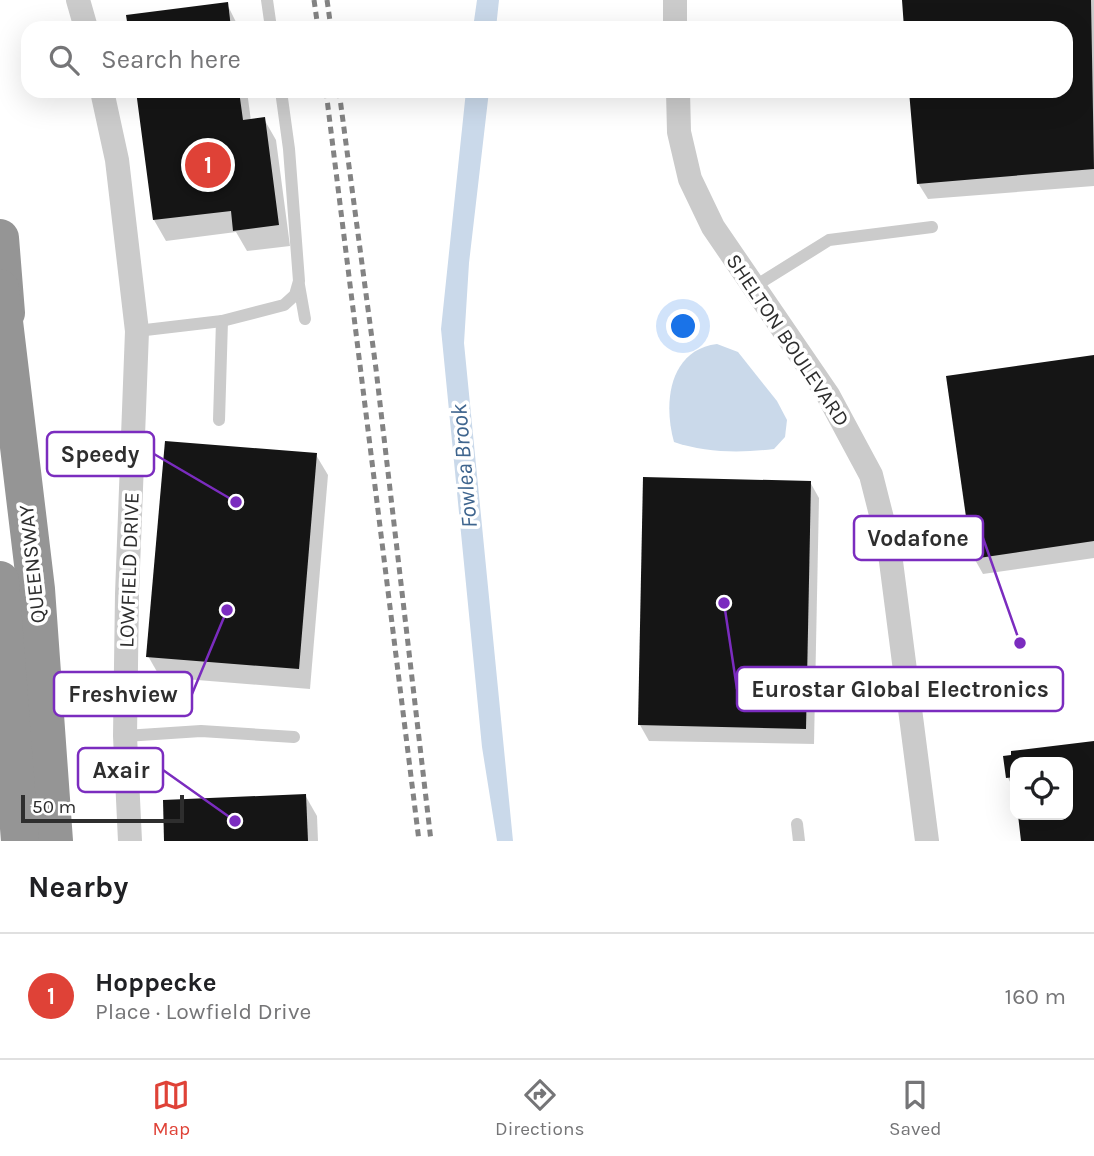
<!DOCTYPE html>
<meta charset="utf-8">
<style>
:root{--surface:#fff;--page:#f6f6f6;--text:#202124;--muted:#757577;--line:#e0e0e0;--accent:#df4237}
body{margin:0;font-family:Karla,sans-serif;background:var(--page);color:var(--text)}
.controls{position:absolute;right:21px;bottom:21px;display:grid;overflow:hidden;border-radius:14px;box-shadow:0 7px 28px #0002}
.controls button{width:63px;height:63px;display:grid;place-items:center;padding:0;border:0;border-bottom:2px solid var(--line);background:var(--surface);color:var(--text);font:35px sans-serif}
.scale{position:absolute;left:21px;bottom:18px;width:163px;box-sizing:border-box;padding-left:7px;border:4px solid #2e2e2e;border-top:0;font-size:19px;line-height:24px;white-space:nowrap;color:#2e2e2e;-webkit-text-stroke:5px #fff;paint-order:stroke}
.you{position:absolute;left:684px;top:327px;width:24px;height:24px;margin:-18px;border:5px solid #fff;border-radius:50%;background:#1a73e8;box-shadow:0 0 0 10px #1a73e833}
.badge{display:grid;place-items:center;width:46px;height:46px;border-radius:50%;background:var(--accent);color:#fff;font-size:23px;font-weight:700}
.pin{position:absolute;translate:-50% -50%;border:4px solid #fff;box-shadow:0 2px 7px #0006}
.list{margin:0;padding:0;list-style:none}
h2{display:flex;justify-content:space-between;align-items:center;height:91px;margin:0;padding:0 28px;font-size:30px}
h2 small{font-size:23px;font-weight:400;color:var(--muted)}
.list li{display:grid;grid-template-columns:46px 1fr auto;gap:21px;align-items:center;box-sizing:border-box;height:126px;padding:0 28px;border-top:2px solid var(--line)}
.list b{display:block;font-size:26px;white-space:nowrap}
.list p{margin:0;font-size:23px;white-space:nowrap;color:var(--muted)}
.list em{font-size:23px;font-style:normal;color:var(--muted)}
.icon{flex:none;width:38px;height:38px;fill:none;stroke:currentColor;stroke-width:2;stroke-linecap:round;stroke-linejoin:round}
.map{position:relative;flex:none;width:1094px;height:841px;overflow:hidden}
.search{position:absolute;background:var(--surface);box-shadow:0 7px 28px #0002;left:21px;right:21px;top:21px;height:77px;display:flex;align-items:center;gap:18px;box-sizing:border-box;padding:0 24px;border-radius:21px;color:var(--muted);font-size:26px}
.sheet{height:217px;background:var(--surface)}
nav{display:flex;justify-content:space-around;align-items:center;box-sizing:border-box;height:98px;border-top:2px solid var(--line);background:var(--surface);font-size:19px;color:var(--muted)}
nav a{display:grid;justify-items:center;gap:4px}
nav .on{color:var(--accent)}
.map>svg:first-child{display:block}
</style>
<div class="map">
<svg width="1094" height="841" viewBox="0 0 1094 841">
<rect width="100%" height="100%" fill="#fff"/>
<g fill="#cad9ea">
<path d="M477,0h22l-3,28h-23z"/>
<path d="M466,91h23l-20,172 -5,80 49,498h-16l-15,-94 -41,-418z"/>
<path d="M717,344l21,8 39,49 10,19 -2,17 -11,12c-33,4 -68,4 -100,-7 -11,-39 -5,-92 43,-98z"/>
</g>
<g fill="#0003">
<path d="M903,0h191v186l-166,13 -10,-16 -7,-92h155v-63h-160z"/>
<path d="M227,4l12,24h-109z"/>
<path d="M138,91h109l4,30 13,-2 12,21 14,106 -43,5 -11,-19 -70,9 -12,-21z"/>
<path d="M1094,356v202l-111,16 -9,-16z"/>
<path d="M316,455l12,20 -18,214 -150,-12 -12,-21z"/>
<path d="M810,482l9,16 -5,246 -165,-3 -9,-16z"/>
<path d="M1094,743v98h-71l-3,-26h48v-53h-53v29l-7,-13 -3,-20z"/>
<path d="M305,795l12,21 1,25h-152z"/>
</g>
<g fill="#151515">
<path d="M902,0h189l3,169 -177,15 -8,-93h157v-63h-162z"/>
<path d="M228,2l3,26h-103l-2,-13z"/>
<path d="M136,91h103l4,29 22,-3 14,108 -46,6 -2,-20 -78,9z"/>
<path d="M1094,355v186l-122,18 -26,-183z"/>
<path d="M165,441l152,12 -18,216 -153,-12z"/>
<path d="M643,477l168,4 -5,248 -168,-4z"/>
<path d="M1094,741v100h-73l-3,-26h50v-53h-53v15l-9,1 -3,-22 8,-1v-4z"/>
<path d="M306,794l2,47h-144l-1,-41z"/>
</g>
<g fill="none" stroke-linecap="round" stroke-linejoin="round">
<g stroke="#cbcbcb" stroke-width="12">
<path d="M267,0l4,28"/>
<path d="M299,285l6,34"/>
<path d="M752,288l77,-48 103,-13"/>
<path d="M137,331l85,-10 62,-16 11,-10 4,-14 -10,-132 -8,-58"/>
<path d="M219,420l3,-99"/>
<path d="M125,736l76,-5 93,6"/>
<path d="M797,824l2,17"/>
</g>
<g stroke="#cbcbcb" stroke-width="24">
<path d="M78,0l8,28"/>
<path d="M675,28v-28"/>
<path d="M102,91l15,69 20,171 -10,263 -2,142 5,105"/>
<path d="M678,91l1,41 11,47 23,48 115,168 43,80 18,71 38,295"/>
</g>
<g stroke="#959595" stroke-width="38">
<path d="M0,238l6,75"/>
<path d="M0,288l36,301 18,252"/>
<path d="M0,580l20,261"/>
</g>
<g stroke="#838383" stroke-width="5" stroke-dasharray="7 5" stroke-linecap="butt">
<path d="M314,0l4,28"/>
<path d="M327,0l4,28"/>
<path d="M326,91l93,750"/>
<path d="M339,91l37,278 55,472"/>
</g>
</g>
<g text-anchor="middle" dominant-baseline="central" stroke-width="7" stroke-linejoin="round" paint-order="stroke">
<g font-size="21" fill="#2e2e2e" stroke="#fff">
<text transform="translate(788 340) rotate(56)">SHELTON BOULEVARD</text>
<text transform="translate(32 564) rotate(-96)">QUEENSWAY</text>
<text transform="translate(129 570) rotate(-88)">LOWFIELD DRIVE</text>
</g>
<g font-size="23" font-style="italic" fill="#3f658e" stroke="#fff">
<text transform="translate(464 466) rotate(-95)">Fowlea Brook</text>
</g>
</g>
<path fill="none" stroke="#7b2cbf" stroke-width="2.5" d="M236 502L154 454M1020 643L983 538M724 603L737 689M227 610L192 694M235 821L163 770"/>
<g fill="#7b2cbf" stroke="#fff" stroke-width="2.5">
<circle cx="236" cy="502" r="7"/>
<circle cx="1020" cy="643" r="7"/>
<circle cx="724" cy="603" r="7"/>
<circle cx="227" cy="610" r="7"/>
<circle cx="235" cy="821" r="7"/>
</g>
<g fill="#fff" stroke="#7b2cbf" stroke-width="2.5">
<rect x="47" y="432" width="107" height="44" rx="7"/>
<rect x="854" y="516" width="129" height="44" rx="7"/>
<rect x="737" y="667" width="326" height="44" rx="7"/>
<rect x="54" y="672" width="138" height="44" rx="7"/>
<rect x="78" y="748" width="85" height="44" rx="7"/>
</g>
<g font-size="23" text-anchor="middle" font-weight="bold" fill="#2e2e2e">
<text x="100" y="462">Speedy</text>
<text x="918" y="546">Vodafone</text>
<text x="900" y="697">Eurostar Global Electronics</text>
<text x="123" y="702">Freshview</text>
<text x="121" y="778">Axair</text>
</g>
</svg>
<div class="controls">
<button><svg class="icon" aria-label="locate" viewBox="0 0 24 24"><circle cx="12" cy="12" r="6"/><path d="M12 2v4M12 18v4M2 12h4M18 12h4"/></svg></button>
</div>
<div class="scale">50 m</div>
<div class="you"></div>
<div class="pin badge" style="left:208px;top:165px">1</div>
<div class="search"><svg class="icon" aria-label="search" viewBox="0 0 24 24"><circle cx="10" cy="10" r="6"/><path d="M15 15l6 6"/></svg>Search here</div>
</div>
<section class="sheet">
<h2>Nearby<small></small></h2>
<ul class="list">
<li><span class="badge">1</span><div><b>Hoppecke</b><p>Place · Lowfield Drive</p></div><em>160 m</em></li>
</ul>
</section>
<nav>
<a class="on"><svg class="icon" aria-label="map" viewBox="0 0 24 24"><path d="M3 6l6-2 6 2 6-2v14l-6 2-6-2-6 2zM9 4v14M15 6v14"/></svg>Map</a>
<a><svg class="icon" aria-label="directions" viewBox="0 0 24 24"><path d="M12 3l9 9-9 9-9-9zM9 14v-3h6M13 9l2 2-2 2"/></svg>Directions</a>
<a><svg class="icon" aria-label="saved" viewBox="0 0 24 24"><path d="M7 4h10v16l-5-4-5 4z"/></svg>Saved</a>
</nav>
